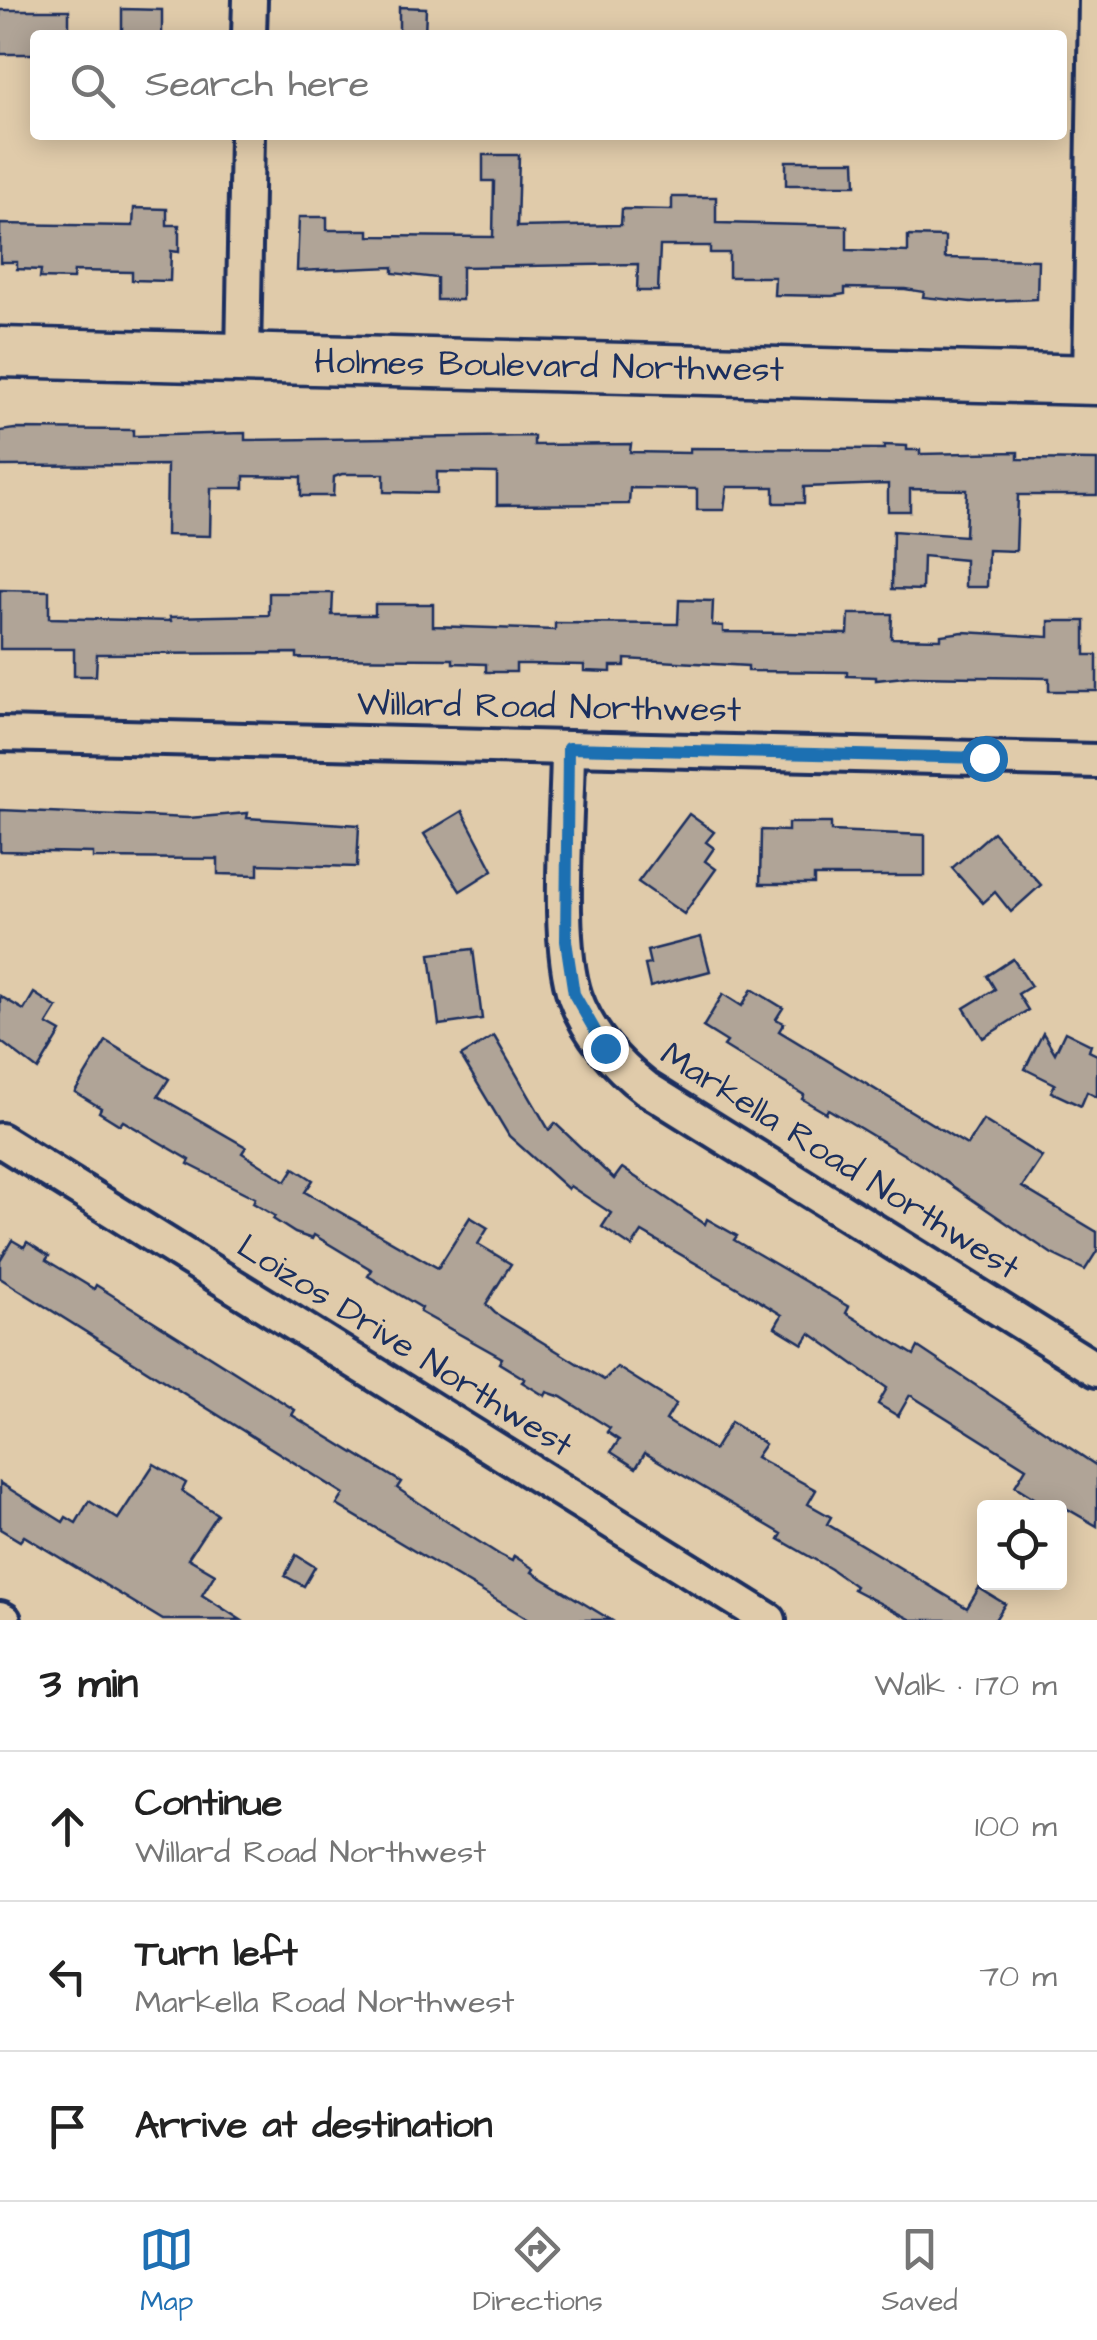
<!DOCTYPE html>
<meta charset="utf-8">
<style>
:root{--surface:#fff;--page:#f2f2f2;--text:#222;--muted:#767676;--line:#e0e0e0;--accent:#1f6fb2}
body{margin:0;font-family:"Architects Daughter",sans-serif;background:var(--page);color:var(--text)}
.controls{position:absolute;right:30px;bottom:30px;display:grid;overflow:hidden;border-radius:10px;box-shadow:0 5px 25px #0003}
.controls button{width:90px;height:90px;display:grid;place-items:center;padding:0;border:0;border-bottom:2px solid var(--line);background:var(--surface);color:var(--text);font:50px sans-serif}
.stop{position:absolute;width:30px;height:30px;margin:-22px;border:8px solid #1f6fb2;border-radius:50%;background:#fff}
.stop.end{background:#1f6fb2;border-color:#fff;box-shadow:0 2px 10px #0008}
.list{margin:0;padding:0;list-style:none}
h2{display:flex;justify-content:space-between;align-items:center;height:130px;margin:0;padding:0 40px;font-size:42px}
h2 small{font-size:32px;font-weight:400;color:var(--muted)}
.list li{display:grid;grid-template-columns:65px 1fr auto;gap:30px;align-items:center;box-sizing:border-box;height:150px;padding:0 40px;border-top:2px solid var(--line)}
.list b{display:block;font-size:38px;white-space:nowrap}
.list p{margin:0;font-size:32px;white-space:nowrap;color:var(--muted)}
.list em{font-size:32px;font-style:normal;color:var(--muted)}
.icon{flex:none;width:55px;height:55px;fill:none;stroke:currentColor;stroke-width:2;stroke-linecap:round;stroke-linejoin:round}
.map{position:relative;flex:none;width:1097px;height:1620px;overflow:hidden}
.search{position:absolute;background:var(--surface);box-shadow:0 5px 25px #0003;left:30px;right:30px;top:30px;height:110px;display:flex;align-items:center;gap:25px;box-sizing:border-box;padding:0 35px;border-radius:10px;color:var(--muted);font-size:38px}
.sheet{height:580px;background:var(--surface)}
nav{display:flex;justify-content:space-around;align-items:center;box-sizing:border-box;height:140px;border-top:2px solid var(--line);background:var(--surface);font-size:28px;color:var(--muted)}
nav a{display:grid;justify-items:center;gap:5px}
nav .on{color:var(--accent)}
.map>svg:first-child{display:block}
</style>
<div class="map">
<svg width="1097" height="1620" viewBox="0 0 1097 1620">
<rect width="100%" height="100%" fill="#e0cbaa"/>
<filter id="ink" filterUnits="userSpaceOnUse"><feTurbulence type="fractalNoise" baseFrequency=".01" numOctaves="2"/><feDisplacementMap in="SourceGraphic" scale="20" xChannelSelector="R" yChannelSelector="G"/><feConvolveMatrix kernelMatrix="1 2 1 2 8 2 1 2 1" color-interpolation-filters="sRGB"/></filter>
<g filter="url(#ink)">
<g fill="#b0a497" stroke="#1b2f5e" stroke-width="2.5">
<path d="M399,7l27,1 -1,27h-26z"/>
<path d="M122,9l40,1v25h-40z"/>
<path d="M0,10h69v25h-34v19h-35z"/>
<path d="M483,155h36l-2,72 104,-2 1,-16 50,1v-13h44v26l131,3v24l61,2v-16l37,1v21l93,2 -1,39 -66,3 -48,-5 1,-5 -19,-3 -60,-1v6l-13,2 -58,-1 1,-18h-46v-24h-19v-7h-50l-2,45h-21l1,-27 -176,3v33h-25v-22l-44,-5v-6l-96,4 2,-54h28v13h42v6l124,1 1,-56h-11z"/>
<path d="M786,161h69l1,24h-70z"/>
<path d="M134,208l33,1v16h12v27l-8,-1 -1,30 -38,-1v-8l-58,-1 -1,8 -33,-1 1,-8 -24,-1v-7h-17v-38l133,2z"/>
<path d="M15,429l118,1v6l112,-3v7l289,-4v9l97,-1 -1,8 60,1v-5l194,1v-4l23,1v4h13v4l98,-2v7l79,1v35h-79l-2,56 -28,-1 -1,37h-22v-27l-42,-4 -1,34 -30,-1 1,-58 72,5 2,-46 -57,-1v22h-22v-27l-84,3v16h-30v-16h-47l-3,23h-27v-21l-67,-1 -1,16 -132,1v-32l-60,-1v21l-53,-1v-18h-42l-8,3 -1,19h-32v-19l-57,-1v12h-33l-1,48 -44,-1 1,-70 -167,1v-35z"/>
<path d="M0,590l49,1v27l122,3 -1,-4 99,-2v-22h64l-1,22h43v-11h58v22l122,4v-7l123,1 1,-24 34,1 -1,24 11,1v6l125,2 1,-20h43l-1,24 50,1v-4l22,-3 86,5v-16h36v34h12v36h-48v-13l-136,-2 -37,4v-3l-29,-1v-4l-99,-1v-5l-123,-7v7h-14v6l-27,-1v-6l-55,-1h-13v8h-30v-8l-33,-1v-4l-156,-1v-5l-200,1 -1,22h-22v-27h-74z"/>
<path d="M0,810l189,8 59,-5 -1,5 112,7 -2,42 -99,-3v11l-40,-1v-15l-125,-1v-5l-93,-2z"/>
<path d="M462,811l31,59 -33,21 -36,-57z"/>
<path d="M689,814l25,18 -8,10 8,6 -9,13 11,8 -32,45 -46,-32z"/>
<path d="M788,823h43v8l94,4v41h-111v8h-54l1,-54 27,1z"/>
<path d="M993,832l48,53 -30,27 -16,-20 -12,11 -31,-35z"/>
<path d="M701,937l9,34 -60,16 -5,-22 5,-1 -3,-13z"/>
<path d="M473,949l9,70 -43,6 -9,-71z"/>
<path d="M1013,959l18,27 -13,8 10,16 -45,28 -19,-30 31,-19 -8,-13z"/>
<path d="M752,989l31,19 -7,11 8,4 -5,8 188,114 16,-25 59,37 -20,30 75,45v19l-12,19 -33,-16 -129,-88 -95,-57 -2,4 -24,-14 2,-4 -80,-49 3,-4 -24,-15 20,-33 19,12z"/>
<path d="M34,993l23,15 -10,16 14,8 -23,38 -38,-29v-45l24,14z"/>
<path d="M1065,1032l26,13 -2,6 8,4v42l-10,-5 -6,14 -30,-14 4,-8 -30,-15 18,-36 12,20z"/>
<path d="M494,1036l55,94 6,-7 59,56 8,-11 83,56 2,-5 30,17 -3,4 115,67 -3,6 68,42 4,-8 179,119v60l-33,-19 -4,7v-6h-10l-35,-22 11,-18 -116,-73 -12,21 -20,-12 9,-16 -77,-55 -7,11 -28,-17 7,-12 -39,-24 -101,-59 -10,15 -30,-20 9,-14 -41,-27 -2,3 -59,-53 -48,-80z"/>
<path d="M106,1041l63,38 -11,17 88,51 -4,6 44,28 8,-13 19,12 -8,12 133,76 32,-51 18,11 -10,16 33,20 -25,40 9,9 109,67 13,-13 59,37 -10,16 48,30 17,-28 34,22 -9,13 60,33 -8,14 23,13 -4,7 140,84 12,-20 26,16 -10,16h-83l-59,-31 2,-3 -24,-17 -52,-30 3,-5 -137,-81 -9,15 -25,-16 8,-12 -12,-8 3,-4 -49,-31 -14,-5 -2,4 -23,-14 3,-3 -26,-16 3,-5 -82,-46 2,-4 -54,-32 4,-6 -58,-35 -2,4 -17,-6 -22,-14 2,-3 -22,-13 2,-5 -67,-34 2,-4 -67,-39 -3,4 -21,-13 2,-4 -26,-16z"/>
<path d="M12,1240l12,7 3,-5 22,14 -3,4 48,29 2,-4 199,125 -3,5 109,67 -4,6 49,33 54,34 12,6 2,-5 20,13 -2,3 79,48h-81l-193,-115 7,-11 -344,-216v-18z"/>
<path d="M154,1464l32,19 -4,8 35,23 -29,44 27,16 -13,21 39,25h-78l-139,-84 -4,5 -20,-12v-46l63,39 3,-5 10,6 13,-22 29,18z"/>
<path d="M296,1555l19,12 -11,19 -19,-10z"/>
</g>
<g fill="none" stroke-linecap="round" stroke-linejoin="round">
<g stroke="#1b2f5e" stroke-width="40">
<g id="street">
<path d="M249,35l1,-35"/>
<path d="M243,358l4,-223"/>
<path d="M1090,380l6,-380"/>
<path d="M0,734l1097,27"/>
<path d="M568,748c0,64 -13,192 7,249 13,36 41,68 71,91l451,282"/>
<path d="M0,1140l769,480"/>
<path d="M0,1618l4,2"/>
</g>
</g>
<g stroke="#1b2f5e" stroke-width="55">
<path id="secondary" d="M0,352l1097,28"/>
</g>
<use href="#street" stroke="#e0cbaa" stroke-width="32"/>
<use href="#secondary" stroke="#e0cbaa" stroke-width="48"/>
</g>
</g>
<g fill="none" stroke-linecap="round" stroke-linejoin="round" filter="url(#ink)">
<path stroke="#1f6fb2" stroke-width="12" d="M605,1048l-31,-54 -8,-53 2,-193 416,10"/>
</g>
<g text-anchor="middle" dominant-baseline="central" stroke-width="8" stroke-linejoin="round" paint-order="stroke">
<g font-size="35" fill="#1b2f5e" stroke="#e0cbaa">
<text transform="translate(549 366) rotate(1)">Holmes Boulevard Northwest</text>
<text transform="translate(549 707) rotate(1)">Willard Road Northwest</text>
<text transform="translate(840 1161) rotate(32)">Markella Road Northwest</text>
<text transform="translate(405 1346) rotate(32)">Loizos Drive Northwest</text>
</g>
</g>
</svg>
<div class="controls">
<button><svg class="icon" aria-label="locate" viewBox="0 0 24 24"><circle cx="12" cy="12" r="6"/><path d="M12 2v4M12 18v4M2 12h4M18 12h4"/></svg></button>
</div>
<div class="stop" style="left:984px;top:758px"></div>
<div class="stop end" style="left:605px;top:1048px"></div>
<div class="search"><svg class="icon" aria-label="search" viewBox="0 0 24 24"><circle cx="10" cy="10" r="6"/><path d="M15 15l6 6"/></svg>Search here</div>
</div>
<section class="sheet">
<h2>3 min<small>Walk · 170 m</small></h2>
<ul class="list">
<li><svg class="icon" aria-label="ahead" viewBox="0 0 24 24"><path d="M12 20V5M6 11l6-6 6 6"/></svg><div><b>Continue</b><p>Willard Road Northwest</p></div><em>100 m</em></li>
<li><svg class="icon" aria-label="left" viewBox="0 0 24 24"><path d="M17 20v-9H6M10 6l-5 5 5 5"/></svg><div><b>Turn left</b><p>Markella Road Northwest</p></div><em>70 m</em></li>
<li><svg class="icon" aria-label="arrive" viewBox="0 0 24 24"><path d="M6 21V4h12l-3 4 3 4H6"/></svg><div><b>Arrive at destination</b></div></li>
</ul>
</section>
<nav>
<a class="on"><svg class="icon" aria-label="map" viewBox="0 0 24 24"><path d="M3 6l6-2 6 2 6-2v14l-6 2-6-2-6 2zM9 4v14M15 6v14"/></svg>Map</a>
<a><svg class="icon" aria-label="directions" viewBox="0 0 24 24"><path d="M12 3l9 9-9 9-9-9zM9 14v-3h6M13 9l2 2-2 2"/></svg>Directions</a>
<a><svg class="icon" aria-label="saved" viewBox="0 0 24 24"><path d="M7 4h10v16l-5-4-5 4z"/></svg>Saved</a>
</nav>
